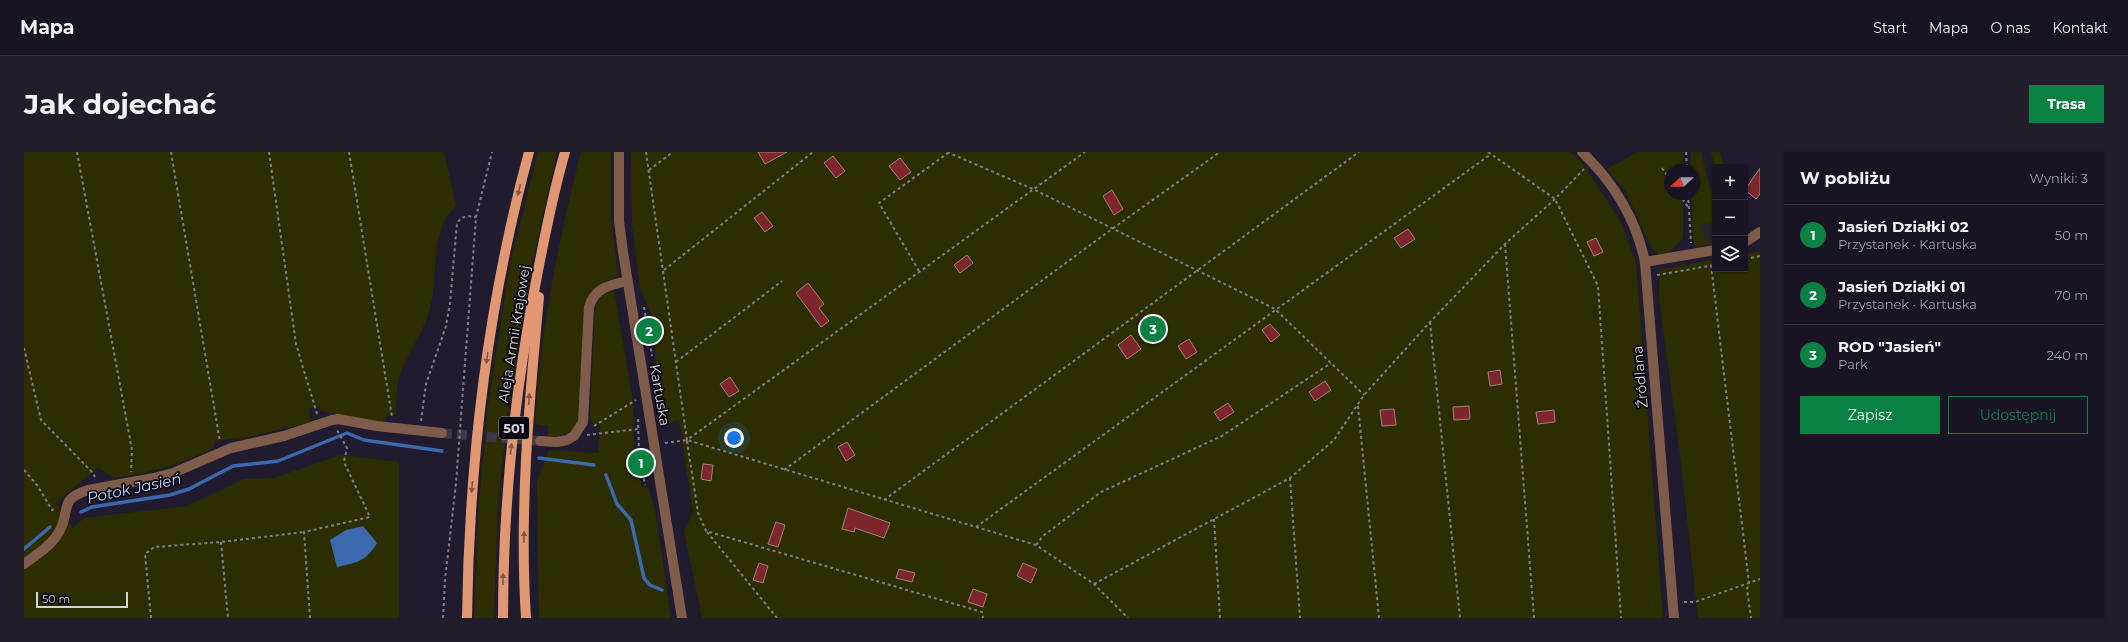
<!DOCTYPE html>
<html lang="pl">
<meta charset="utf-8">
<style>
:root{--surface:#191423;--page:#221d2b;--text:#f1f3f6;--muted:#9f9ea6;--line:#373341;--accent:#0b8043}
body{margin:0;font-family:Montserrat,sans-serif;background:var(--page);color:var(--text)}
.controls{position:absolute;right:12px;top:12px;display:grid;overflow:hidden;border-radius:0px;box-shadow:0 1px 3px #0004}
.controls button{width:36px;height:36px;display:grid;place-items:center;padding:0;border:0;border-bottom:1px solid var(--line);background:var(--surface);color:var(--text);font:20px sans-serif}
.compass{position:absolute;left:1640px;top:12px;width:36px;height:36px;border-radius:50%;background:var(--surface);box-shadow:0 1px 3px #0004;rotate:248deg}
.scale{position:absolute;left:12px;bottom:10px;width:92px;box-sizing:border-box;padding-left:4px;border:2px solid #d7d3e1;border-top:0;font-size:11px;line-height:14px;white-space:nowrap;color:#d7d3e1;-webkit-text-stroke:3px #0a0710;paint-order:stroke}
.you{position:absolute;left:710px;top:286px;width:14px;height:14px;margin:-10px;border:3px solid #fff;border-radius:50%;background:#1a73e8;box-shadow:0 0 0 6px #1a73e833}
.badge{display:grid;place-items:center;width:26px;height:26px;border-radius:50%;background:var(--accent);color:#fff;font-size:13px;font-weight:700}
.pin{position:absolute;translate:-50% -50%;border:2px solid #fff;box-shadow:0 1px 4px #0006}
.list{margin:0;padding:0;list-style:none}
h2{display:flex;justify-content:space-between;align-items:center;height:52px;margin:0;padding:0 16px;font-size:17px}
h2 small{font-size:13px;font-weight:400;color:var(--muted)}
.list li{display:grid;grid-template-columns:26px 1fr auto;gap:12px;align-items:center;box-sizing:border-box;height:60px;padding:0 16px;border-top:1px solid var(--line)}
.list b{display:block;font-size:15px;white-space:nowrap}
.list p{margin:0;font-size:13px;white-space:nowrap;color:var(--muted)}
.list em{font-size:13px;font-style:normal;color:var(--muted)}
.actions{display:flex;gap:8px;padding:12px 16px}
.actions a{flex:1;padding:9px 0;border:1px solid var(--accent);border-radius:0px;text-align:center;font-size:14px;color:var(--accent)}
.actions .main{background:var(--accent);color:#fff}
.icon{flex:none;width:22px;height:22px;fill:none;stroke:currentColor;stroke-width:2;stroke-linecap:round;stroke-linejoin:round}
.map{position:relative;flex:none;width:1736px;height:466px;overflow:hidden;border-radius:0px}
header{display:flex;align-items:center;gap:24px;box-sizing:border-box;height:56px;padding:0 20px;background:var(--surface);border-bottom:1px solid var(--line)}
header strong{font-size:19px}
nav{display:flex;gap:22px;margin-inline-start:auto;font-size:14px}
.intro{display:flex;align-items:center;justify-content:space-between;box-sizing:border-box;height:96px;padding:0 24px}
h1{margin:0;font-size:28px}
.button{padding:10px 18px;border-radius:0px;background:var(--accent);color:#fff;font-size:14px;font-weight:700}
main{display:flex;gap:24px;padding:0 24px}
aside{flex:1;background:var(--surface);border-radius:0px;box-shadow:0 1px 3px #0004}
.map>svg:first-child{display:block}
</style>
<header>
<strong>Mapa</strong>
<nav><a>Start</a><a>Mapa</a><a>O nas</a><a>Kontakt</a></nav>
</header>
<div class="intro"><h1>Jak dojechać</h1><a class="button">Trasa</a></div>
<main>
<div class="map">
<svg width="1736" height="466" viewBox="0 0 1736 466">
<rect width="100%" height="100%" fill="#211b2f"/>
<path fill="#2c2130" d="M1691,70v18l-9,1 -6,-17z"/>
<g fill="#2d2e00">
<path d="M0,0h420l12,54c-27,25 -17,69 -26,102 -6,25 -25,48 -32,73 -2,11 -2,23 -2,34h-7l-7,8 -61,-12 -3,-5 -9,3 2,13 -63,15 -33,4 -2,7c-31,16 -64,25 -99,30l-16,-11 -42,36 17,25 11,-10 103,-12 57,-27 30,-1 66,-23 59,7v156h-375z"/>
<path d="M514,0h19l-26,117 -22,136 -11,97 -4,116h-20l5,-115 9,-98 22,-140z"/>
<path d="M557,0h30v66l7,58c-19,10 -24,8 -32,30l-5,109c-8,17 -14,21 -33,22v-11l-13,-2c5,-92 23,-182 46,-272z"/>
<path d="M607,0h939l11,9 40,61 15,41 27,355h-961l-18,-87 9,-18 -14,-93 -17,4 -5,-31 -3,-72 -14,-33 -8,-63z"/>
<path d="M1614,0h45v18h-13v24h13v44l-14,15 -10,2 -7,-6 -27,-59 -18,-21z"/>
<path d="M1667,0h10l14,55v15l-15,2 6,17 9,-1v4l-19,2 -3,-6 -2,-46h3v-24h-4z"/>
<path d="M1687,0h9l5,15h-10z"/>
<path d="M1736,99v367h-62l-18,-163 -21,-157v-28l56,-11v10h30v-15z"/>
<path d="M590,138l19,111 1,51 8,36 6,-1 7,23 16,108h-132l-2,-137 12,-31 49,3 2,-28 -5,1 -5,-8 5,-110 7,-13z"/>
</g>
<path fill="#3c68ad" d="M339,374l14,17c-10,18 -21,20 -40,24l-7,-27 16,-10z"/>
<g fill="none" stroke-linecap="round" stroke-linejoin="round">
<g stroke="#3c68ad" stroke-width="3.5">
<path d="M515,306l55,7"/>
<path d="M582,323l11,29 14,16 13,58 6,7 12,5"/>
<path d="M57,360l11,-5 78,-12 19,-6 44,-23 45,-5 69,-28 17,7 78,11"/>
<path d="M0,397l26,-22"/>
</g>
</g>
<g fill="#7d262b" stroke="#a18180">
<path d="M734,0h29l-22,12z"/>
<path d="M809,4l12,15 -9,7 -12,-15z"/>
<path d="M876,6l11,14 -11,8 -11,-14z"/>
<path d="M1736,16v26l-4,5 -11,-9z"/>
<path d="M1088,38l11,19 -9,6 -11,-19z"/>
<path d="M738,60l11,14 -8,6 -11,-14z"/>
<path d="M1384,77l7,10 -14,9 -7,-10z"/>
<path d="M1572,86l7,14 -9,4 -7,-14z"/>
<path d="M943,103l6,8 -13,10 -6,-8z"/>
<path d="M784,131l16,21 -5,4 10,13 -8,6 -25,-34z"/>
<path d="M1246,172l10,11 -9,7 -9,-12z"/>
<path d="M1107,183l10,14 -14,10 -9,-14z"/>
<path d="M1165,187l8,13 -11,7 -8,-13z"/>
<path d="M1476,218l2,14 -12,2 -2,-14z"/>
<path d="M706,225l9,14 -10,6 -9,-13z"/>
<path d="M1301,229l6,9 -16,11 -6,-9z"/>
<path d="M1204,251l6,9 -14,9 -6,-9z"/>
<path d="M1445,254l1,13 -16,1 -1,-13z"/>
<path d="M1370,257l2,16 -14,1 -2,-16z"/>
<path d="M1530,258l1,12 -17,2 -2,-12z"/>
<path d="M823,290l8,13 -9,6 -8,-14z"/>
<path d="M679,312l10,1 -2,16 -10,-2z"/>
<path d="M824,356l42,15 -6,15 -29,-10 -1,4 -12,-3z"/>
<path d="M752,370l9,3 -7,22 -10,-3z"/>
<path d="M735,411l9,3 -5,17 -10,-3z"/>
<path d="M999,411l14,6 -6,14 -14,-7z"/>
<path d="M875,417l16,4 -3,9 -16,-4z"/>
<path d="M949,437l14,5 -4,13 -15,-5z"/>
</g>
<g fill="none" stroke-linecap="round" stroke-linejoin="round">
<path stroke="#3c374a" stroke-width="10" stroke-dasharray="10 5" stroke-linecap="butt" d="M418,281l98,8"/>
<g stroke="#827d8e" stroke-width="2" stroke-dasharray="3 3" stroke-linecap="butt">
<path d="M53,0l55,298 -1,22"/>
<path d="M147,0l49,290"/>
<path d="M245,0l27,192 21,70"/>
<path d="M325,0l43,265"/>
<path d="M622,0l41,288 398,-288"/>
<path d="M923,0l86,37 242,120 89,86"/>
<path d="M1464,0l67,47 43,87 23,332"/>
<path d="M1662,0l1,18"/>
<path d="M1638,16l8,12"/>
<path d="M625,18l24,-18"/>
<path d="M1655,42l9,13"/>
<path d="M1664,42l3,49"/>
<path d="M1481,92l29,374"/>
<path d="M1721,107l15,-3"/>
<path d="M1687,113l38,318 -2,6 4,29"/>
<path d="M640,118l149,-118"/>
<path d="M895,119l-40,-68 69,-50"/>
<path d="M1633,123l58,-10"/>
<path d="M620,155l8,49"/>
<path d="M1406,170l30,296"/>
<path d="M0,196l17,72 51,52 3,5"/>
<path d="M652,210l106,-81"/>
<path d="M1334,254l21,212"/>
<path d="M614,267l1,33 6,33"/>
<path d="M397,269l5,-37 20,-58 4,-23 7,-80c6,-8 10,-7 19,-6"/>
<path d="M570,274l42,-26"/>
<path d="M563,283l51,-6"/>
<path d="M663,289l11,72 8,18 276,81 1,6"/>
<path d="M641,291l22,-3 349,105 58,39 34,34"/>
<path d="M0,318l13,15 15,25 4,-2"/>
<path d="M760,318l328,-241 108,-77"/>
<path d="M1266,326l10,140"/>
<path d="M860,348l475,-348"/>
<path d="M1190,367l6,99"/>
<path d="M952,375l515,-373"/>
<path d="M683,380l70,86"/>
<path d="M197,390l7,76"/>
<path d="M1012,393l7,-9 58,-44 121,-56 109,-73"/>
<path d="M1070,432l196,-106 44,-38 30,-45 66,-73 75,-78 50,-45 29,-30"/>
<path d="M1660,450h11l65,-23"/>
<path d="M127,466l-6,-64 9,-7 67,-5 83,-10"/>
<path d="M286,466l-6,-86 66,-15 -26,-55 3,-14 -10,-18"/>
<path d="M419,466l2,-38 11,-97 20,-266 16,-65"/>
</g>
<g stroke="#7f5b4a" stroke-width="10">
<path d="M595,0v69l4,31 59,366"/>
<path d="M1558,0c32,31 54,66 63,110l29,356"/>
<path d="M1721,90l15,-10"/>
<path d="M1621,110l70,-12"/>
<path d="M516,289l17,1 10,-2 7,-4 9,-14 6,-115c6,-19 20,-22 38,-26"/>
<path d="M0,412c12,-9 30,-20 36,-34 11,-21 -2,-30 28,-40l66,-12 19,-5 58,-25 53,-12 48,-16 6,-1 39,7 65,7"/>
</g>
<g stroke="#e19772" stroke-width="10">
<path d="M443,466c2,-157 21,-315 62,-466"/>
<path d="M479,466c0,-115 12,-229 34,-342 8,-42 16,-83 28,-124"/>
<path d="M502,466c-7,-107 3,-214 13,-321"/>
</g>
</g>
<defs><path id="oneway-solid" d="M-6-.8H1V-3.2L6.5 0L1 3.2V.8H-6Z"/></defs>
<g fill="#805646">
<use href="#oneway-solid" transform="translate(495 38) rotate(104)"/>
<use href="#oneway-solid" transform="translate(463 206) rotate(98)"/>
<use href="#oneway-solid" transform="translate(505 247) rotate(-86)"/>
<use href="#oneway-solid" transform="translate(487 297) rotate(-83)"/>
<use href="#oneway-solid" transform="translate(448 335) rotate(95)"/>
<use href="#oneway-solid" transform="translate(500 385) rotate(-89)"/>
<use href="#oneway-solid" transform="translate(479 427) rotate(-89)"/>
</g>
<g text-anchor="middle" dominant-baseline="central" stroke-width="3.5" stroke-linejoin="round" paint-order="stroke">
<rect fill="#0a0710" stroke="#9a96a2" stroke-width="1" x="475" y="265" width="30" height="22" rx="3"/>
<g font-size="13" font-weight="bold" fill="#d7d3e1">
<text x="490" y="276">501</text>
</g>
<g font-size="14" fill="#d7d3e1" stroke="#0a0710">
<text transform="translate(490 182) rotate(-81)">Aleja Armii Krajowej</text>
<text transform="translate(1616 225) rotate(-95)">Źródlana</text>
<text transform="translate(636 243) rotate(80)">Kartuska</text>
</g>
<g font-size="15" font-style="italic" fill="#bed7fd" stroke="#0a0710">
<text transform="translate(110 336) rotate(-12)">Potok Jasień</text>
</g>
</g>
</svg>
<div class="controls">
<button>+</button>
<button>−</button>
<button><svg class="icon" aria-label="layers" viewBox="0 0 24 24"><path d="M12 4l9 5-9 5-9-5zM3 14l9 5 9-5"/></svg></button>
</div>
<svg class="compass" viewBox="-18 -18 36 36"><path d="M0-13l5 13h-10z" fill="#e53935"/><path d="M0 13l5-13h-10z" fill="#9f9ea6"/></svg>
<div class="scale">50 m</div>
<div class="you"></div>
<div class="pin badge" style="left:617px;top:311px">1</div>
<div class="pin badge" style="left:625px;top:179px">2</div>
<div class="pin badge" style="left:1129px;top:177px">3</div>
</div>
<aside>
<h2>W pobliżu<small>Wyniki: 3</small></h2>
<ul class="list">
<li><span class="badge">1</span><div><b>Jasień Działki 02</b><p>Przystanek · Kartuska</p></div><em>50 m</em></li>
<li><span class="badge">2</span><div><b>Jasień Działki 01</b><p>Przystanek · Kartuska</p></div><em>70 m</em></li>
<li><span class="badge">3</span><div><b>ROD &quot;Jasień&quot;</b><p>Park</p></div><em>240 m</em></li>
</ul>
<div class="actions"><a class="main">Zapisz</a><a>Udostępnij</a></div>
</aside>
</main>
